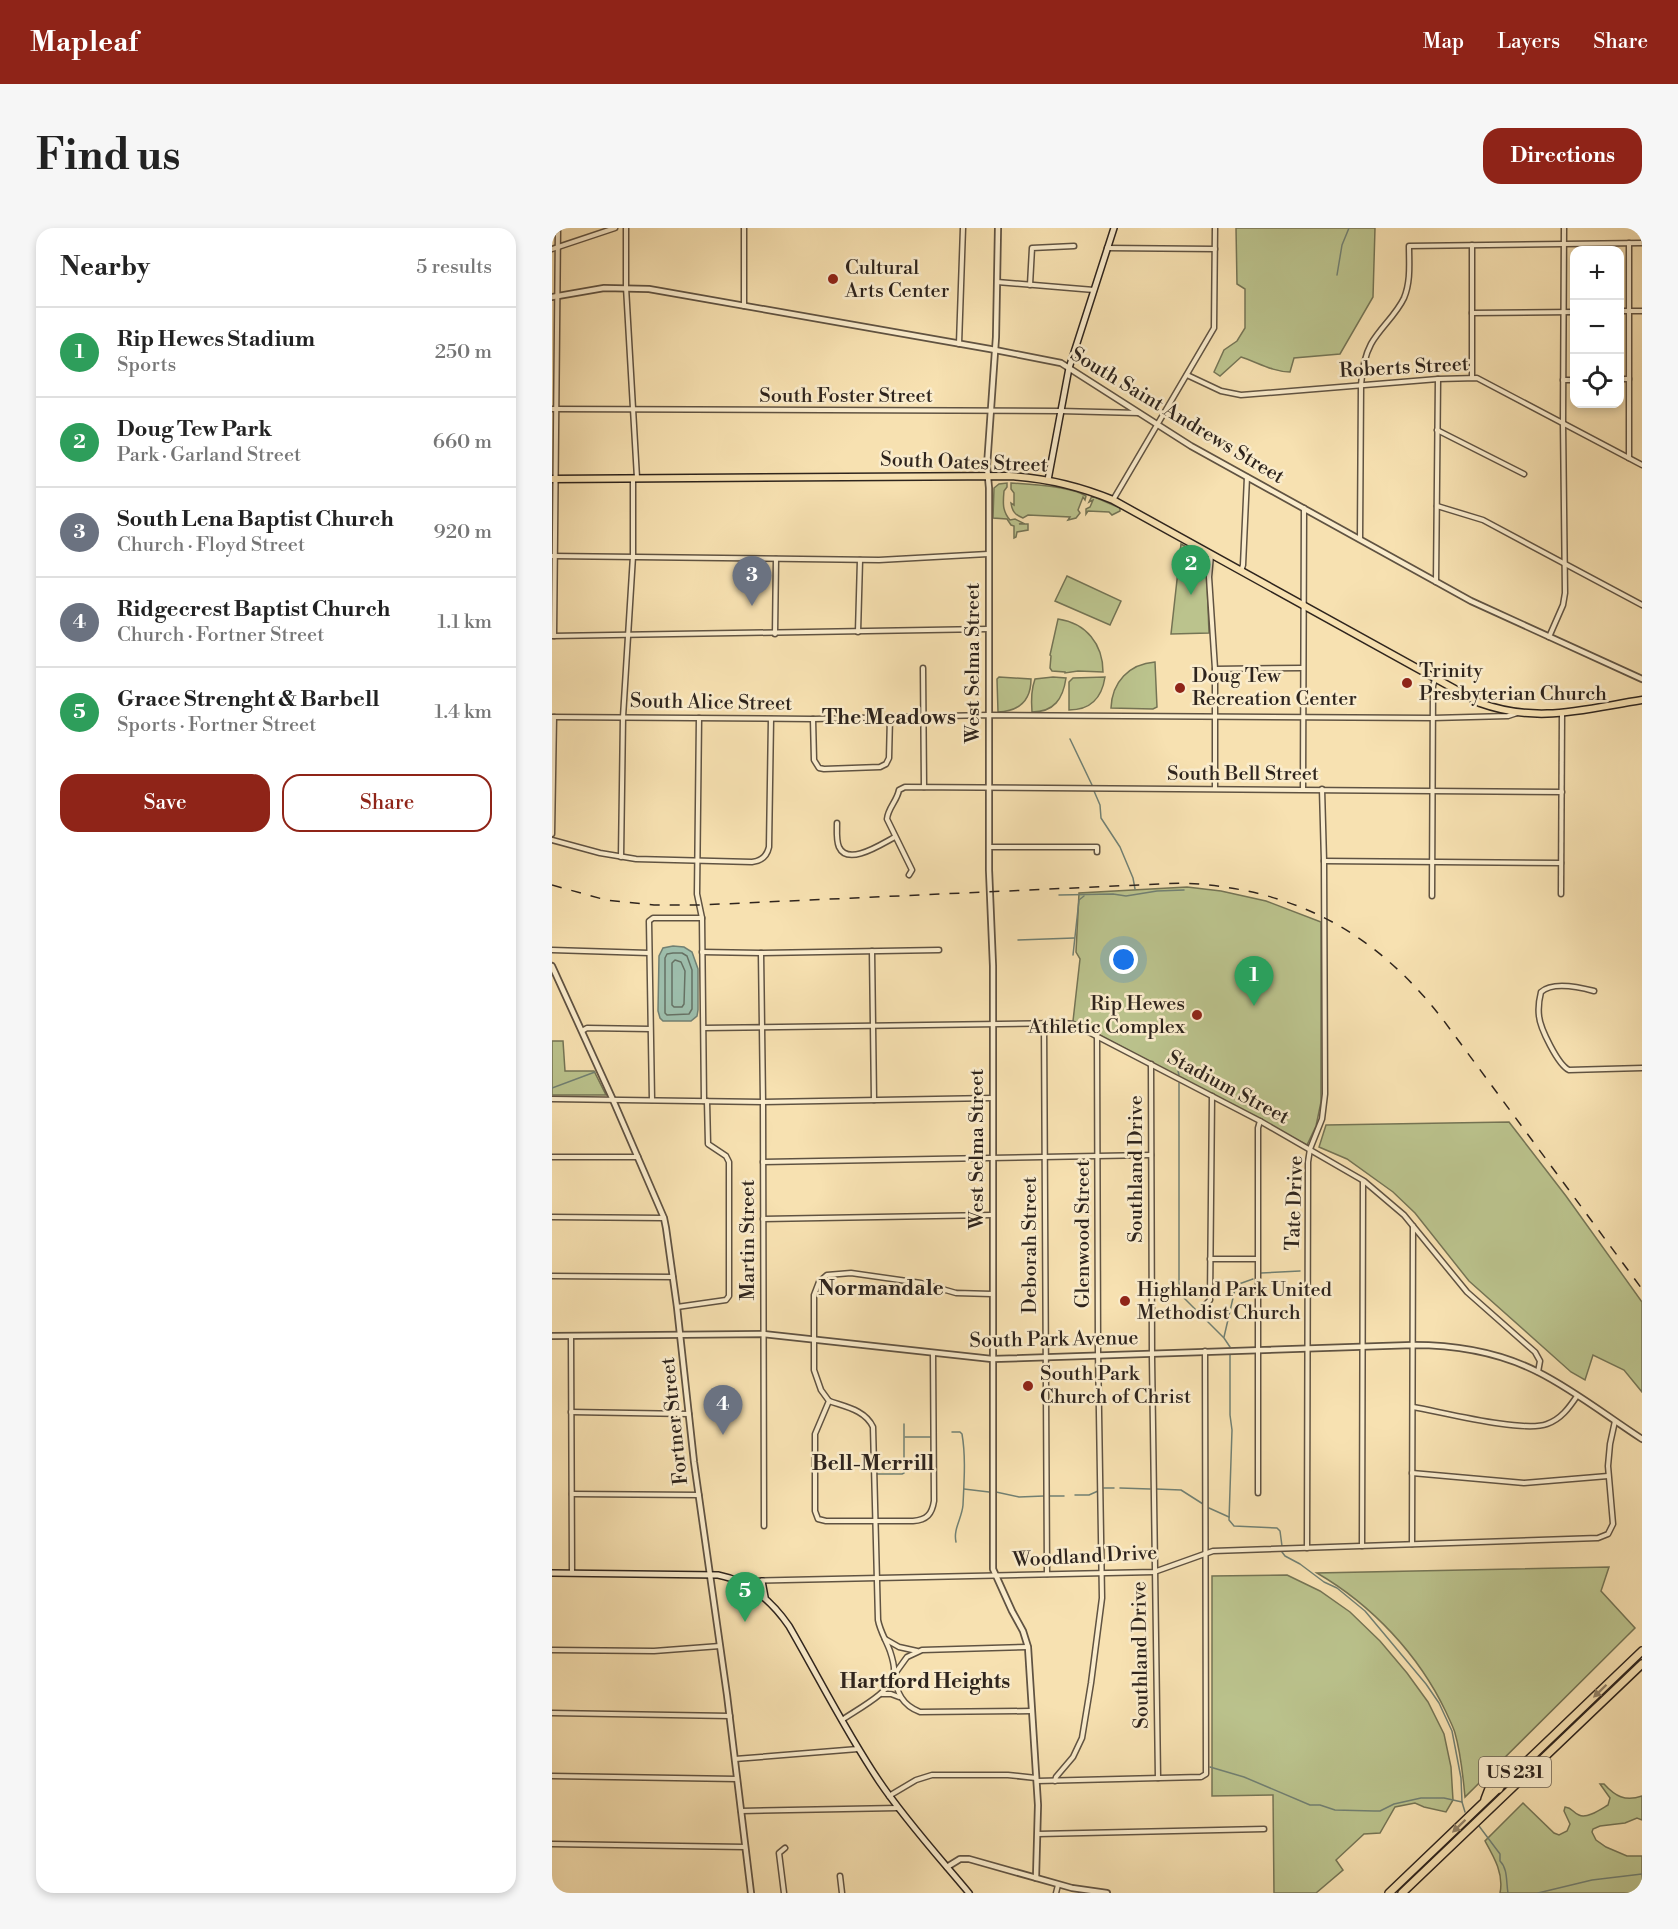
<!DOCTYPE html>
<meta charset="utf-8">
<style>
:root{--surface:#fff;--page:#f6f6f6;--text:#222;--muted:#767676;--line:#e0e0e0;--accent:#8f2418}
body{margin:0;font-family:"Libre Bodoni",serif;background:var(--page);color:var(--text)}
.controls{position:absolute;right:18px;top:18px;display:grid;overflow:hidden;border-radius:12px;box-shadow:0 3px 9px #0003}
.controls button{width:54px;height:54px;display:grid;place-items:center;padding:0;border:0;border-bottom:2px solid var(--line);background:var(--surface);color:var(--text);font:30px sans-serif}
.you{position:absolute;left:572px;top:732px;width:21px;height:21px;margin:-15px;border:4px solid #fff;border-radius:50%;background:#1a73e8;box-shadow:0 0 0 9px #1a73e833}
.badge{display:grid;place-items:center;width:39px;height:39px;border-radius:50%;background:var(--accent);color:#fff;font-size:20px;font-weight:700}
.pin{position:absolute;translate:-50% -50px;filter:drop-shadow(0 2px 3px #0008)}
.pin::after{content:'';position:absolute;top:32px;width:21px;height:18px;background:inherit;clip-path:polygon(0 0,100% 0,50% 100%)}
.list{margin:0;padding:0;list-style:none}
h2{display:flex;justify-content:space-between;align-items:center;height:78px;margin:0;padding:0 24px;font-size:26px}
h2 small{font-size:20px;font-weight:400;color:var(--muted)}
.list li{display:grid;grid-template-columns:39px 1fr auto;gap:18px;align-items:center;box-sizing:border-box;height:90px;padding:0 24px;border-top:2px solid var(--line)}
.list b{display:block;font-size:22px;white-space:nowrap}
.list p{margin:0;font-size:20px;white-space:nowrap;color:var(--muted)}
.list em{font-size:20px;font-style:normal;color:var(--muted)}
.actions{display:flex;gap:12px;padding:18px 24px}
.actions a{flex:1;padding:14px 0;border:2px solid var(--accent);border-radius:18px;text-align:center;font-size:21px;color:var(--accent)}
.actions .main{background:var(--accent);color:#fff}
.icon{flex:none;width:33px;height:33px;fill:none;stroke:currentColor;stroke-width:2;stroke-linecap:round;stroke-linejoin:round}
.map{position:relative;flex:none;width:1090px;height:1665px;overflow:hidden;border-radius:18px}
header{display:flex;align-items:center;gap:36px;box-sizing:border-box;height:84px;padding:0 30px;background:var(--accent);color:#fff}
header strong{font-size:28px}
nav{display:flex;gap:33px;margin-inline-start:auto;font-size:21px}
.intro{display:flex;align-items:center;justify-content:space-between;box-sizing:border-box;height:144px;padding:0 36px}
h1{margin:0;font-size:42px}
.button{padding:15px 27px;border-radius:18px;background:var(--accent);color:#fff;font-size:21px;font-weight:700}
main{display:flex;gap:36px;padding:0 36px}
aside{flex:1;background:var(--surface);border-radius:18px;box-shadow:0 3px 9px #0003}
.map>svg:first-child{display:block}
</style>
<header>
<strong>Mapleaf</strong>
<nav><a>Map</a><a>Layers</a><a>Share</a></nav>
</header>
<div class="intro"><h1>Find us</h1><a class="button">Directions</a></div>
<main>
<aside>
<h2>Nearby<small>5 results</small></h2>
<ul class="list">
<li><span class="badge" style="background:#2e9e5b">1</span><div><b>Rip Hewes Stadium</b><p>Sports</p></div><em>250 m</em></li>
<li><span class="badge" style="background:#2e9e5b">2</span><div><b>Doug Tew Park</b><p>Park · Garland Street</p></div><em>660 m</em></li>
<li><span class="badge" style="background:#6b7280">3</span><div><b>South Lena Baptist Church</b><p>Church · Floyd Street</p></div><em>920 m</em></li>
<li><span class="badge" style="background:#6b7280">4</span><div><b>Ridgecrest Baptist Church</b><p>Church · Fortner Street</p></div><em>1.1 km</em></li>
<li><span class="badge" style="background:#2e9e5b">5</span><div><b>Grace Strenght &amp; Barbell</b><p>Sports · Fortner Street</p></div><em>1.4 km</em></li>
</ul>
<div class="actions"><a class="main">Save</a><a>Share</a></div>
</aside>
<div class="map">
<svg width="1090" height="1665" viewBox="0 0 1090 1665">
<rect width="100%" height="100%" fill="#f7e1b1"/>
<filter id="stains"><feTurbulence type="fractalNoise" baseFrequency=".00333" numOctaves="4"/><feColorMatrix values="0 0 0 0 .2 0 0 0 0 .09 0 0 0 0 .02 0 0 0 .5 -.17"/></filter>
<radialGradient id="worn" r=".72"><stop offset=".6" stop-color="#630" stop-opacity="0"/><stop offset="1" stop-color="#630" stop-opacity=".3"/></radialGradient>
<g fill="#bbc38d" stroke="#747455" stroke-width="1.5">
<path d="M684,0h139l-2,69 -33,57 -46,4 -4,14c-17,0 -33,-10 -49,-15l-21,19 -6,-4 10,-22 13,-9 8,-13v-39l-8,-5z"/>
<path d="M455,255v4l-3,4c-1,11 -2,20 6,29l5,-1 8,4 -4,1h9v6l-11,2 -1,5 -2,1v-12l-3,-1 -4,-6 -14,-1 1,-30 5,-4z"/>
<path d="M459,255c19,1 61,4 75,13l-1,4 -2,-3 -5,13 2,3 -4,5 -8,2 2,-3 -42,-2 -5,3c-8,-3 -11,-7 -12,-15l3,2v-12l-3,-4z"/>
<path d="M540,268l28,12v3l-8,4 -3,-3 -21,-1 -2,3v-5l4,-2 3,-7 -4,2z"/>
<path d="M629,316l25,14 3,75 -38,1z"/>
<path d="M515,348l54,25 -11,24 -55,-24z"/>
<path d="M506,391c28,4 45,25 45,53l-25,-1 -13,2v-1l-13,-1 -2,-3 1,-12 -1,-1z"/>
<path d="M603,434l2,45 -4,2 -42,-1c1,-26 18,-44 44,-46z"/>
<path d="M447,449l32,2c0,21 -11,32 -33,33l-1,-33z"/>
<path d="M501,449l13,1c-3,21 -12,34 -34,34 -1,-12 -1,-22 3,-33z"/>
<path d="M553,449c-3,20 -14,33 -36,33v-28l4,-4z"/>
<path d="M635,659l34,4 45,10 55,21v180l-5,24 -9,19 -234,-124 7,-62 -4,-7 3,-59z"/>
<path d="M0,813h11l2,30h29l12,24h-54z"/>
<path d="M957,894l57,74 76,106v90l-18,-22 -31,-15 -8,25 -14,-8 -102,-91 -54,-68 -22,-21 -46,-33 -28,-12 7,-22z"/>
<path d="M1057,1339l-8,24 34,37 -170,169c-2,-22 -4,-43 -10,-64 -2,-7 -6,-14 -9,-21 -27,-57 -74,-107 -129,-139z"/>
<path d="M735,1347l33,16 30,21 30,29 27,32 21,29 16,32 7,33 2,33 -7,12 -22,-5 -9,-4 -20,4 -15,26 -16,1 -28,26 7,10 -27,23h-42l-1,-98 -61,1v-220z"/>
<path d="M1048,1556h4c11,12 21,18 38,12v24l-5,-2 -12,5 -25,3 -7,3 -1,3 4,8 10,7 21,9h15v37h-142c4,-19 -6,-36 -15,-52l38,-38 31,30 5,2 8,-4 3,-7 -6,-13 1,-4c8,1 7,5 14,8 8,4 22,-6 29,-10l2,-7z"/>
</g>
<path fill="#9dbeac" stroke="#718073" stroke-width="1.5" d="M121,718l11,1 8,5 6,17v41l-1,6 -6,5h-28l-3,-3 -2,-7 1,-55 4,-8z"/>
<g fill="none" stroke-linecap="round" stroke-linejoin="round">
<g stroke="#667164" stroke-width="1.5">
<path d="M121,725h9l5,3 5,14v39l-3,5 -22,1 -2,-2v-55l2,-4z"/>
<path d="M123,732l6,2 4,9 -1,33 -2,3h-8l-2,-2v-42z"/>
</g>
<g stroke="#718073" stroke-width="1.5">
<path d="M785,47l5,-30 7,-17"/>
<path d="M518,511l22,46"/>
<path d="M542,563l6,14 1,13 19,29 13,31 2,11"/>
<path d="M507,667l54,-1 13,2 31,-5 27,-1"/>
<path d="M466,712l56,-2"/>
<path d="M521,727l6,-55 5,-4"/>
<path d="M626,843l1,4"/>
<path d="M627,855v210l45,45 6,9"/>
<path d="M0,860l43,-16"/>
<path d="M709,1045l39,-2"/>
<path d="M672,1109l12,-52 17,-6"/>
<path d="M678,1127v60l2,15 -3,90 5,6 43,2 3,3 2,15"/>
<path d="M400,1204h8l2,2c4,23 2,48 1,71 -1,13 -10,24 -7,37"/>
<path d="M353,1209h25"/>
<path d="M325,1246h25l2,-1v-49"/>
<path d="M552,1260h10"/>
<path d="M568,1260l30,1"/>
<path d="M412,1261l25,3"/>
<path d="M604,1261l25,1 22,14"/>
<path d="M444,1264l23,5 25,-1"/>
<path d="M523,1267h14l9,-4"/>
<path d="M498,1268h14"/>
<path d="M657,1280l20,9"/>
<path d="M730,1324l3,4 15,8 24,18 13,6 28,23 61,73 13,19 13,28 9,47 1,24 3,10"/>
<path d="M658,1539l34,10 66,28h10l15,5 39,1h6l14,-7 27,-6h23l18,4"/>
<path d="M927,1598l21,28v7c8,8 6,21 8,32"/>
<path d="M986,1665l54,-13 50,-6"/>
</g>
<g stroke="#605342" stroke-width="7">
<g id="minor">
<path d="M74,0v59l11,191"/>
<path d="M555,20l108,1"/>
<path d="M0,21l63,-21"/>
<path d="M445,54l97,8"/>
<path d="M478,57l2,-37 42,-2"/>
<path d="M192,78v-78"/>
<path d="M1068,83h22"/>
<path d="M920,85l103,-1"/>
<path d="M407,116l4,-116"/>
<path d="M635,147l34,16 20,4 197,-16 39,-1 165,87"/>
<path d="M920,149v-132"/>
<path d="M1068,151h9"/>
<path d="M1011,152h12"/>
<path d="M0,181l508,2 79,2"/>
<path d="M885,202l87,44"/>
<path d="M1077,230v-215"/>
<path d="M561,272l101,-172 1,-100"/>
<path d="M885,278l46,14 159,85"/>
<path d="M808,311l1,-154c1,-14 3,-28 10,-41 9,-16 25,-29 33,-46 7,-17 5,-35 5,-52l233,-3"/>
<path d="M659,327l-2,22 6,92v119"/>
<path d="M0,328l327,4 109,-6"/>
<path d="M689,343l2,-6 4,-88"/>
<path d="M884,354l2,-203"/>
<path d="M306,404l2,-72"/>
<path d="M223,406l1,-75"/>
<path d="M0,408l436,-7"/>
<path d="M2,408l4,-408"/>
<path d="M997,409l14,-32 2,-12 -2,-170 1,-195"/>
<path d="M371,440l1,119"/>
<path d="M663,441l87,-1"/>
<path d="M0,489l261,2 175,-4 445,3 75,-2 9,-3"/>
<path d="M147,490l-2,176 5,24 2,183"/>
<path d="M261,491l1,41 5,8 5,1 56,-2 6,-3 3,-6 1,-41"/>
<path d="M751,561l1,-281"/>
<path d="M285,595c0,7 -1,17 2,24 9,20 44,-4 56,-10"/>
<path d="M0,606l2,-117"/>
<path d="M0,612l48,13 36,6 116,3c10,-1 15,-6 17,-15l2,-128"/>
<path d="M437,619h108v5"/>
<path d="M69,629l2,-140 10,-161v-77"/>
<path d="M772,633l237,2"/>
<path d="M357,647l3,-5 -25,-51c1,-11 10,-18 12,-29l6,-3 657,5"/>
<path d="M1009,666l1,-181"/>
<path d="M880,668l1,-210 2,-7"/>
<path d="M0,722l97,3"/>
<path d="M320,723l2,149"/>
<path d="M150,724l59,1 178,-3"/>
<path d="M209,725l2,149 1,424"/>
<path d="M1042,763c-15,-4 -41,-10 -53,1 -2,8 -3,16 -2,24 1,12 19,49 30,54l73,-2"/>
<path d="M492,795l3,551"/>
<path d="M152,800l360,-5 9,1 187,97 104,60 40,34 63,77 68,60 5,9 -2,11"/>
<path d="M30,803l5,-3 63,1"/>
<path d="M599,836l1,294 6,420"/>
<path d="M0,871l211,3 230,-4"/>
<path d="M100,872l-3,-179 4,-3h49"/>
<path d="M0,929h86"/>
<path d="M211,934l388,-7"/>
<path d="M0,989l112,1"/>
<path d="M211,991l229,-4"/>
<path d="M658,1031h47"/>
<path d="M0,1048l121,1"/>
<path d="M654,1076l4,-4 2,-204"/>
<path d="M125,1079l49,-7 3,-4v-134l-3,-6 -18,-12 -1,-43"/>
<path d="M19,1108l1,237"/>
<path d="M277,1173l-14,33v77l3,8 8,2h87c14,-1 19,-7 21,-20l-1,-147"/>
<path d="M277,1173c17,6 36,9 44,26l5,193c2,11 8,20 12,31 2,6 5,16 4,23 -2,18 -38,36 -52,46"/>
<path d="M277,1173l-8,-11 -7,-20v-75l5,-13 8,-7 24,-2 70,10 35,10 36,1"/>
<path d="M861,1179c29,5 110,26 134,17 14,-5 22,-16 30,-28"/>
<path d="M19,1184l118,2"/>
<path d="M860,1245l112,10 84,-7"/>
<path d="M706,1265v-365l2,-7"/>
<path d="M20,1266l127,1"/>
<path d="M860,1316l1,-318"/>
<path d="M810,1318l1,-364"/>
<path d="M755,1320l1,-386 2,-13 12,-30 3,-25 -1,-233 -2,-72"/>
<path d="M189,1353l413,-9 59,-21 385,-13 10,-4 5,-10 -5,-58 2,-22 5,-23"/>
<path d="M333,1411l14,8 18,4"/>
<path d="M476,1419l-106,3 -15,7 -13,18c3,18 8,30 26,37l111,-1"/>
<path d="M0,1422l102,1 66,-5"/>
<path d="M330,1466h9l8,3"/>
<path d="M0,1485l178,3"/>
<path d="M183,1531l123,-10"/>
<path d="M0,1548l185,3"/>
<path d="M485,1553l164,-4 5,-3 -1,-423"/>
<path d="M503,1553l1,-4 17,-20 9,-19 9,-55 11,-85 -4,-247 -1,-315"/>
<path d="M337,1568l27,-16 16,-5h76l28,3"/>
<path d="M189,1583l157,-3"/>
<path d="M486,1606l226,-5"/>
<path d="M0,1616l193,3"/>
<path d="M288,1648l2,17"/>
<path d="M232,1665l-5,-40 6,-5"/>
<path d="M504,1665l2,-8"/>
</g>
</g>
<g stroke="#605342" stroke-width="8">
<g id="tertiary">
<path d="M446,0l-2,109 -9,129 2,22v382l4,96v603l19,42 11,20 5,16 10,158 -2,73"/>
<path d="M0,69l52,-9 45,1 341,60 71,14 130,83 280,155 171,78"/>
<path d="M0,738l61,134 51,118 2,10 11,79 17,155 33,233 24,198"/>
<path d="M0,1108l211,-2 229,25 421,-14c43,0 86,7 125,27 36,18 70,45 104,67"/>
<path d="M395,1639l13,-8h9l103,29 35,5"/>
</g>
</g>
<g stroke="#2e241d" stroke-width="8">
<g id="secondary">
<path d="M496,252l21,-112 45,-140"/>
<path d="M0,1345l166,2c31,6 53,25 71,51 30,52 57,106 90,155 27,40 60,76 90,112"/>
<path d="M210,1353l3,16"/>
</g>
</g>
<g stroke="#2e241d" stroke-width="9">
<path id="primary" d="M0,251l457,-3c37,2 70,10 104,24l367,203c58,21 104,6 162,-3"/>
</g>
<g stroke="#2e241d" stroke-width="10">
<g id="trunk">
<path d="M933,1571l5,-13h6l3,3"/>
<path d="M837,1665l253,-242"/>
<path d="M850,1665l240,-229"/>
</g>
</g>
<use href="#minor" stroke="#faeccc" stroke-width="4"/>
<use href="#tertiary" stroke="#faeccc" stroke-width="4.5"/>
<use href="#secondary" stroke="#faeccc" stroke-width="5"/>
<use href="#primary" stroke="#f7e1b1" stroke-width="6"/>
<use href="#trunk" stroke="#f7e1b1" stroke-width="7"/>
<path stroke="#2e241d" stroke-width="1.5" stroke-dasharray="10 10" stroke-linecap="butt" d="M0,657l54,15 48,5h46l482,-22c112,5 194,49 262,138l198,268"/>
</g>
<defs><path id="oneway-solid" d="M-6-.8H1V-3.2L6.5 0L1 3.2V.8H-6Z" transform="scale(1.5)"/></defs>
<g fill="#928267">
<use href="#oneway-solid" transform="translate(1048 1463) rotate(136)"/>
<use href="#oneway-solid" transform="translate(907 1598) rotate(136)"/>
</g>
<g fill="#8f2418" stroke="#faeccc" stroke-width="2">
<circle cx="281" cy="51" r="6"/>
<circle cx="855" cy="455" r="6"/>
<circle cx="628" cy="460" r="6"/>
<circle cx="645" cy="787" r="6"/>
<circle cx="573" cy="1073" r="6"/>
<circle cx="476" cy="1158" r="6"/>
</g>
<g text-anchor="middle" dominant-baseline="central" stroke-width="5" stroke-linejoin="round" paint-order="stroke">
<rect fill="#faeccc" stroke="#6b6052" stroke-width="1.5" x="927" y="1529" width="72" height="30" rx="4.5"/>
<g font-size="18" font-weight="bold" fill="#2e241d">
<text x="963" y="1544">US 231</text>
</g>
<g font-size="20" fill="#2e241d" stroke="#faeccc" text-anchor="start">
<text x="293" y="40">Cultural<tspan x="293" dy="23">Arts Center</tspan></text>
<text x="867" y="443">Trinity<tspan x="867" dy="23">Presbyterian Church</tspan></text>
<text x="640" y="448">Doug Tew<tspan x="640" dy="23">Recreation Center</tspan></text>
<text x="633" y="776" text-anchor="end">Rip Hewes<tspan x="633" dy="23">Athletic Complex</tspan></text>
<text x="585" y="1062">Highland Park United<tspan x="585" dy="23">Methodist Church</tspan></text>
<text x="488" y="1146">South Park<tspan x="488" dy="23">Church of Christ</tspan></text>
</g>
<g font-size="20" fill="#2e241d" stroke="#faeccc">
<text transform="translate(852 140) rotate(-3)">Roberts Street</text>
<text x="294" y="168">South Foster Street</text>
<text transform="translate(625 188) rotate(31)">South Saint Andrews Street</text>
<text transform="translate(412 235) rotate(2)">South Oates Street</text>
<text transform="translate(421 435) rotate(-90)">West Selma Street</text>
<text transform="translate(159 475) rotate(1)">South Alice Street</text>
<text x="691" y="546">South Bell Street</text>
<text transform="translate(676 860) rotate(28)">Stadium Street</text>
<text transform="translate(425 921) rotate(-90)">West Selma Street</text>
<text transform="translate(584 941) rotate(-90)">Southland Drive</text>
<text transform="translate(743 975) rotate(-88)">Tate Drive</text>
<text transform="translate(531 1006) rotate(-90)">Glenwood Street</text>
<text transform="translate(196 1012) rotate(-90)">Martin Street</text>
<text transform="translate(478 1017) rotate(-90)">Deborah Street</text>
<text transform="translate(502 1112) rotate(-1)">South Park Avenue</text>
<text transform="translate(123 1193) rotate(-96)">Fortner Street</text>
<text transform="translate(533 1329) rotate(-3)">Woodland Drive</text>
<text transform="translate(589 1427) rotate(-91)">Southland Drive</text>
</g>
<g font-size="21" font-weight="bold" fill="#2e241d" stroke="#faeccc">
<text x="337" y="490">The Meadows</text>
<text x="329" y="1061">Normandale</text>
<text x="321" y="1236">Bell-Merrill</text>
<text x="373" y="1454">Hartford Heights</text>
</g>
</g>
<rect width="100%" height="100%" filter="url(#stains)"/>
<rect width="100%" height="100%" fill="url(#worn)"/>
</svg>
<div class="controls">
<button>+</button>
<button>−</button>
<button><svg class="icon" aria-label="locate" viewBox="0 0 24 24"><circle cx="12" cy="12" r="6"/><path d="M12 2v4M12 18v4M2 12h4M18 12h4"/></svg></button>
</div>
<div class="you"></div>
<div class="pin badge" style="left:702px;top:778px;background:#2e9e5b">1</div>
<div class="pin badge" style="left:639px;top:367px;background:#2e9e5b">2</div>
<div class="pin badge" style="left:200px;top:378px;background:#6b7280">3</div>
<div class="pin badge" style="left:171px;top:1207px;background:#6b7280">4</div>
<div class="pin badge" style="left:193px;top:1394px;background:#2e9e5b">5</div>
</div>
</main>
